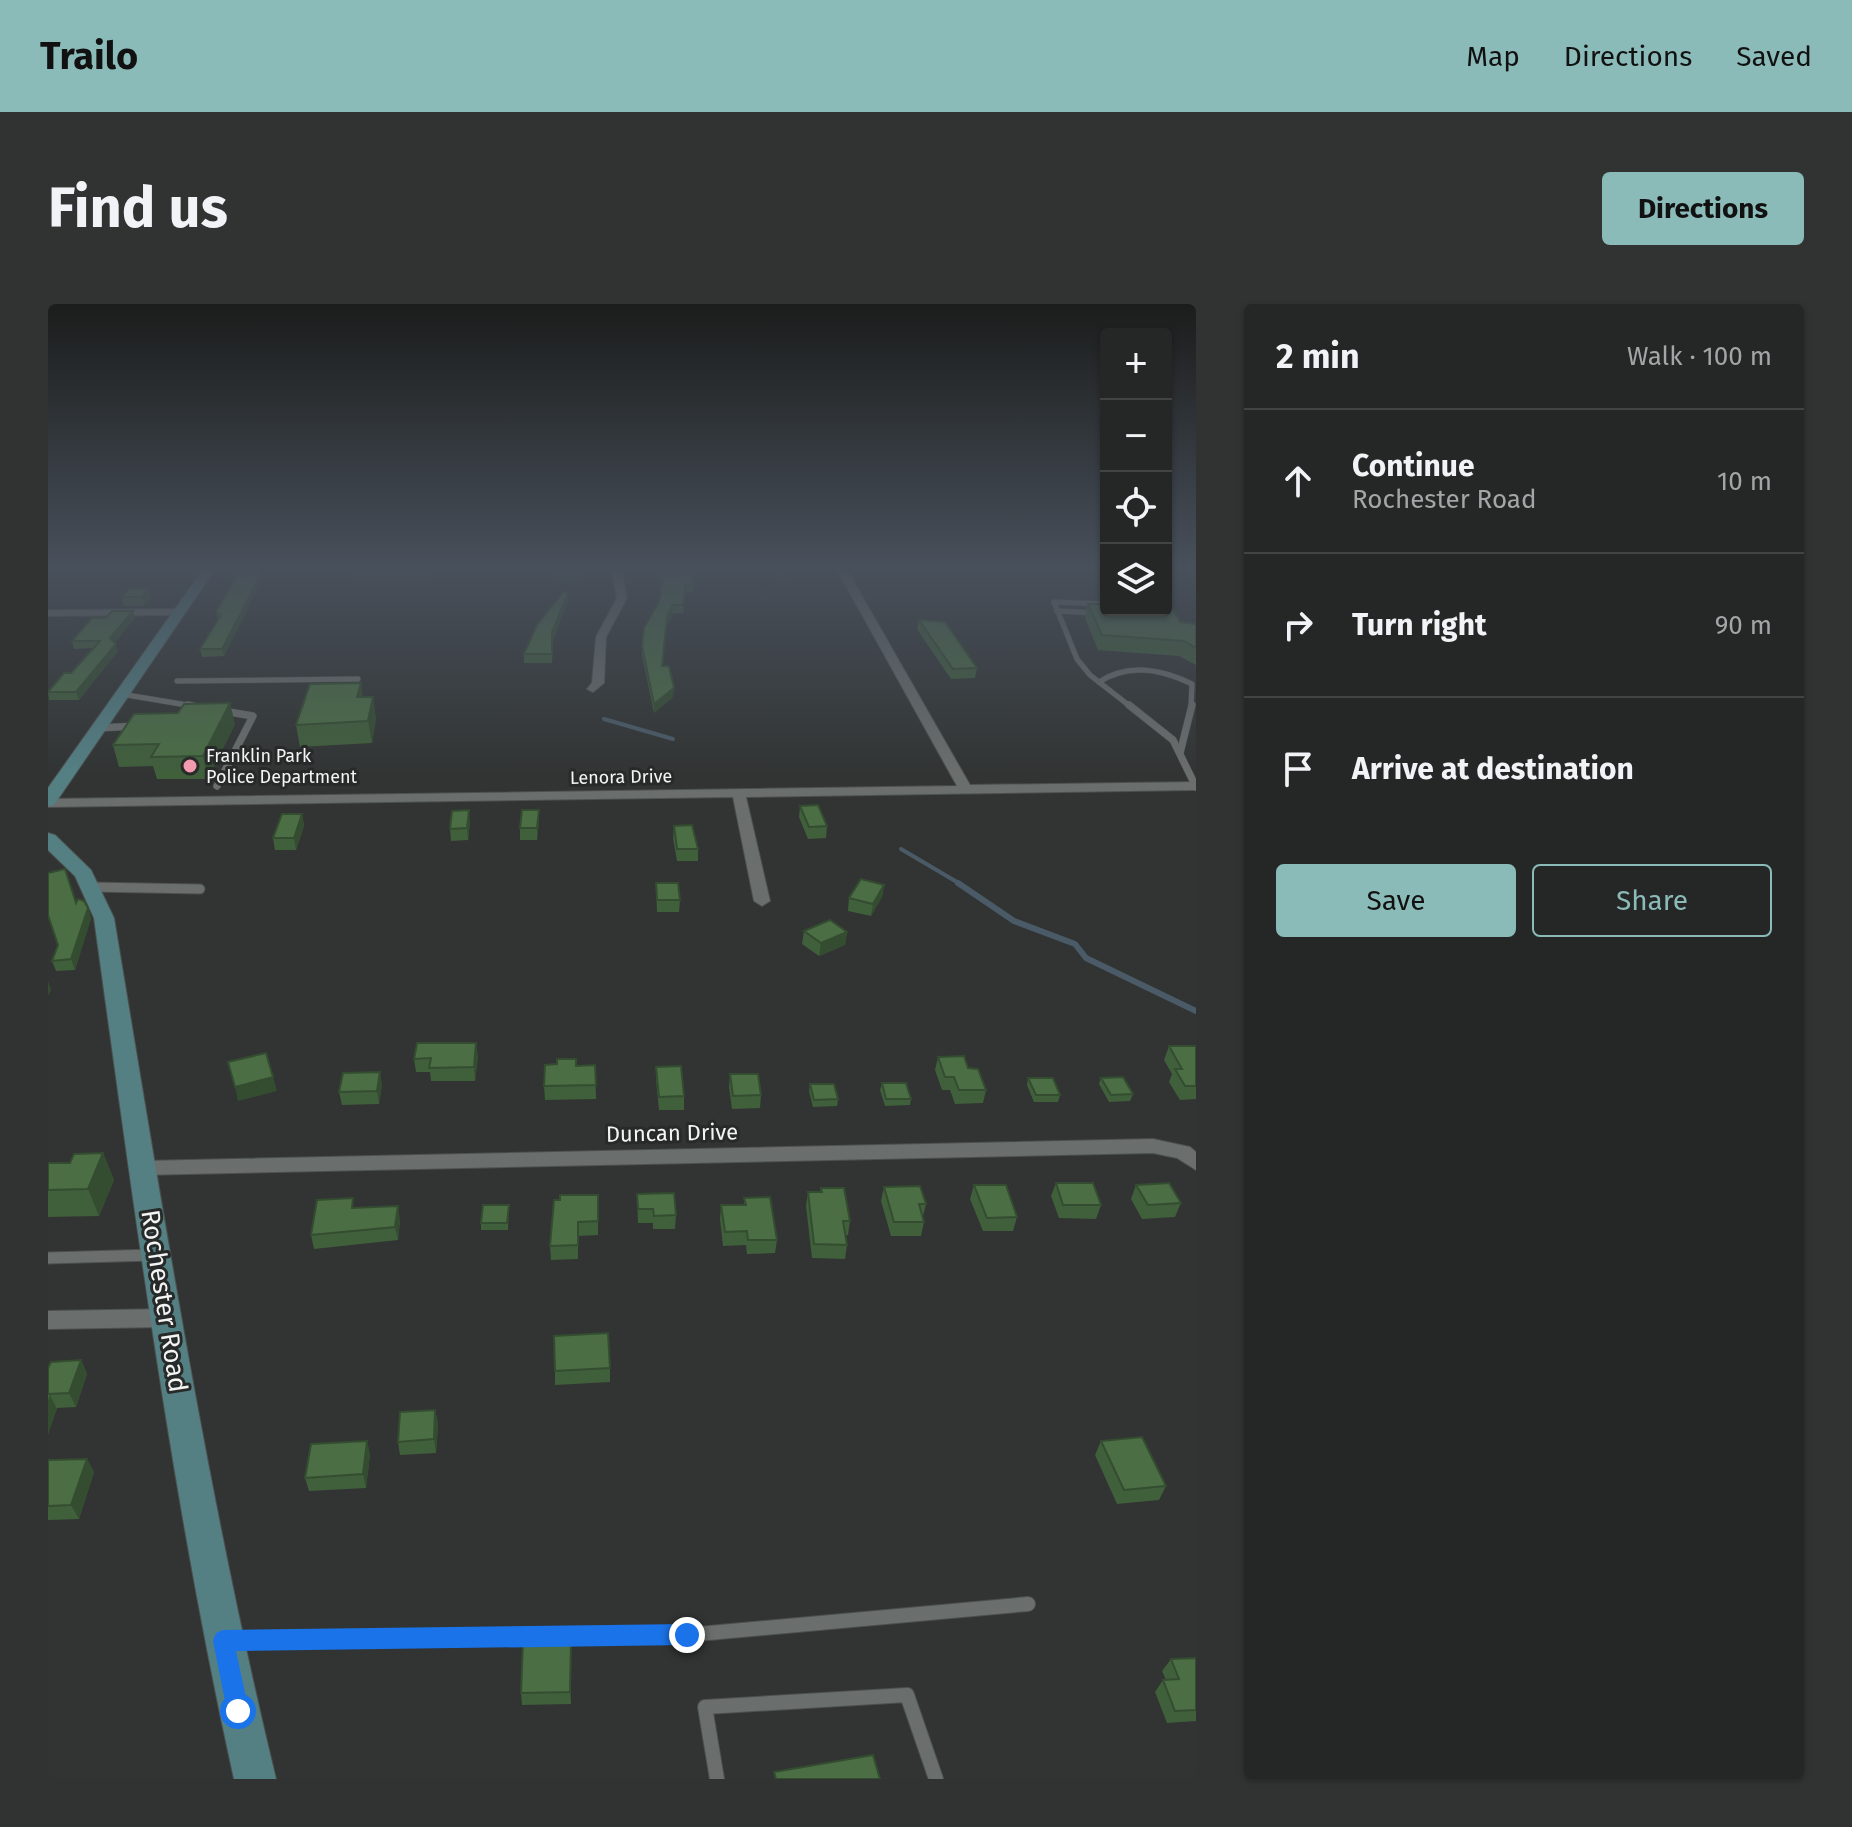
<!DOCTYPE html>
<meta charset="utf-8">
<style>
:root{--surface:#252726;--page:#313332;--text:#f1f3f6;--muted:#a3a5a7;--line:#424443;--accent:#8bbbb9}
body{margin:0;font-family:"Fira Sans",sans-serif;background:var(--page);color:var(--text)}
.controls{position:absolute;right:24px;top:24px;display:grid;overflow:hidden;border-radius:8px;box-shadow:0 2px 6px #0004}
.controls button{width:72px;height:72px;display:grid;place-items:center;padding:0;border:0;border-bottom:2px solid var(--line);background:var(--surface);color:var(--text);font:40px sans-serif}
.stop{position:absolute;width:24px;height:24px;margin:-18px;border:6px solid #1a73e8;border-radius:50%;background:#fff}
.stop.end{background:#1a73e8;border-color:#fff;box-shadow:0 2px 8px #0008}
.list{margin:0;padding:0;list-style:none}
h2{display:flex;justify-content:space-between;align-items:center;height:104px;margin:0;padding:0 32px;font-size:34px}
h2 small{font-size:26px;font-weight:400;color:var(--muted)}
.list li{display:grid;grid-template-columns:52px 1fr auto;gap:24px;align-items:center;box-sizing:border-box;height:144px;padding:0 32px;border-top:2px solid var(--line)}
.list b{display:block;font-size:30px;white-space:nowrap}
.list p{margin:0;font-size:26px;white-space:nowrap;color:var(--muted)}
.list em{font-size:26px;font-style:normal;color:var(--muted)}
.actions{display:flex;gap:16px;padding:24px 32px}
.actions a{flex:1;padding:18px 0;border:2px solid var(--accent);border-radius:8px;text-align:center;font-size:28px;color:var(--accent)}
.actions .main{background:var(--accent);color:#111}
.icon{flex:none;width:44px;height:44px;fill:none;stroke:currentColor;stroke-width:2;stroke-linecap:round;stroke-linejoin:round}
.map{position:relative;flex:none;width:1148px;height:1475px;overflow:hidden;border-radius:8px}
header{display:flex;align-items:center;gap:48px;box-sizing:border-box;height:112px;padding:0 40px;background:var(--accent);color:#111}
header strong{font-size:38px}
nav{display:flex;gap:44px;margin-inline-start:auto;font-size:28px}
.intro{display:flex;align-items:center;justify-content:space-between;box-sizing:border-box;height:192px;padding:0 48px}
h1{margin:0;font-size:56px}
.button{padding:20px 36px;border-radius:8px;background:var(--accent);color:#111;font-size:28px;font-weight:700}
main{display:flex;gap:48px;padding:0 48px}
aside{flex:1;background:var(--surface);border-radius:8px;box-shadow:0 2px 6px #0004}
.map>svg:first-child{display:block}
</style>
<header>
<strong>Trailo</strong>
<nav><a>Map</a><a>Directions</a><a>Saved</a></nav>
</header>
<div class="intro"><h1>Find us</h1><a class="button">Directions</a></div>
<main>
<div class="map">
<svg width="1148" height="1475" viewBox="0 0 1148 1475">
<rect width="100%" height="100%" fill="#313433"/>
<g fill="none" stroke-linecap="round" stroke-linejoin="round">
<g stroke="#4a5b67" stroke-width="4">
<path d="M556,415l69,20"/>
<path d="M853,545l61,36"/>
</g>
<path stroke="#4a5b67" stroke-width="6" d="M910,579l56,38 61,23 11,14 110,53"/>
<g stroke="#4c504f" stroke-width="6">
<g id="lane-far4">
<path d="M1058,300l-52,-2 23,57 13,16 41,32"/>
<path d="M1009,307l41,2"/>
<path d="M129,377l181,-2"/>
<path d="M1051,378c29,-19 63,-13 93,2l-1,23"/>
<path d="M73,390l72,12"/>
</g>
</g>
<g stroke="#4c504f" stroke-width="8">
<g id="lane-far3">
<path d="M140,401l5,1"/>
<path d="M1081,401l44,35 23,47"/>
<path d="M51,424l37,-2"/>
<path d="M1132,449l12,-48"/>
<path d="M169,482l36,-70 -30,-5"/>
</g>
</g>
<g stroke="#4c504f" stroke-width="11">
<path id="lane-far2" d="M43,583l109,2"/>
</g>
<g stroke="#4c504f" stroke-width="13">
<path id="lane-far1" d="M0,954l105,-3"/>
</g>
<g stroke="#4c504f" stroke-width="16">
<g id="lane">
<path d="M187,1337l452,-6 341,-31"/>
<path d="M669,1475l-12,-72 202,-12 29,84"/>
</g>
</g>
<g stroke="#4c504f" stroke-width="2">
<g id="street">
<path d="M563,264h10l6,30 -21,39 -2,46 -11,9 -6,-3 5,-6 4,-46 21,-39z"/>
<path d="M788,264h10l124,217 225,-3 1,8 -450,7 24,104 -8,5 -8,-5 -21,-104 -685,10v-8l909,-13z"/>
<path d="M0,306l130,-1 5,3 -5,3 -130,1z"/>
<path d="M1105,835l37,8 6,5v18l-19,-12 -24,-5 -1010,22 -7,-2 -3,-5 3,-5 7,-2z"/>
<path d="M117,1005l8,2 4,7 -4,7 -8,2 -117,2v-18z"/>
</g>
</g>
<g stroke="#4c504f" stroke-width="2">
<g id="secondary">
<path d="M156,264h12l-162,237 -6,1v-18z"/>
<path d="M0,529l7,2 36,35 23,48c48,288 93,577 162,861h-42c-63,-284 -100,-573 -140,-861l-19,-42 -27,-26z"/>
</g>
</g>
<use href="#lane-far4" stroke="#6a6e6d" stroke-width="5"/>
<use href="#lane-far3" stroke="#6a6e6d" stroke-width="7"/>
<use href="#lane-far2" stroke="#6a6e6d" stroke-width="9"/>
<use href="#lane-far1" stroke="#6a6e6d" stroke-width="11"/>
<use href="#lane" stroke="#6a6e6d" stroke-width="14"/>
<use href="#street" fill="#6a6e6d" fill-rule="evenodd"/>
<use href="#secondary" fill="#548084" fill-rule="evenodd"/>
</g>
<g fill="#405f3b">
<path d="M304,264h81l-3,11h-78l-2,-8z"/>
<rect x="510" y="264" width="25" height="12"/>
<path d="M611,264h31l3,16v8h-7l-3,21h-10l-7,13 -3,40 10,31 -19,16 -12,-58v-9l17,-44 3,-17z"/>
<path d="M728,264h25v3h-9l-1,9 -6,3z"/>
<path d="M215,274l-39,78 -22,1 -2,-8 18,-29 -2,-8z"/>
<path d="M81,285l22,9 -6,8h-21l-2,-9z"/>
<path d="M520,289v8l-15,39 -1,23h-28v-9z"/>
<path d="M1040,300l108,20v41l-17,-9 -81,-6 -13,-32z"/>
<path d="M87,314l-20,24 3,9 -39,49h-30l-1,-9 23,-18 22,-25 -19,1 -2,-8z"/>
<path d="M871,316l58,48 -2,10 -24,1 -34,-50z"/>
<path d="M315,393l13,21 -4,25 -72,4 -4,-22z"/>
<path d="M130,409l57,11 -27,55h-51l-4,-13 -34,1 -6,-22z"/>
<path d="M752,502l27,20 -1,12 -18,1 -9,-22z"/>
<path d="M254,510l2,12 -8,24h-21l-2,-12z"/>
<path d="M422,518l-2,18 -17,1 -1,-12z"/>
<path d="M491,518l-2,18h-17v-12z"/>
<path d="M626,522l24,23v12h-21l-4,-23z"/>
<path d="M608,579l24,17 -1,12h-22z"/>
<path d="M836,581l-2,12 -11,19 -23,-5 1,-13z"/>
<path d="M28,599l12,5 3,10 -16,52 -19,1 -4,-10z"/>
<path d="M756,627l43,1 -2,13 -26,11 -17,-12z"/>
<path d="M1121,742h27v53l-16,1 -11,-18 3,-8 -8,-14z"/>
<path d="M430,752l-3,25h-44l-1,-9h-14l-2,-13z"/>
<path d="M890,753l30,11 18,22 -3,13 -28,1 -5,-14h-8l-7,-20z"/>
<path d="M547,761l1,34 -51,1 -1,-14 32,-20z"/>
<path d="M608,763l28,29v14h-25l-3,-30z"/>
<path d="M682,770l31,21 -1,13 -28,1 -3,-22z"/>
<path d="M980,774l32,17 -2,7h-24l-7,-17z"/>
<path d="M1053,774l32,16 -3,7 -21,1 -10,-18z"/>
<path d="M834,779l29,16 -1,6 -25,1 -5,-16z"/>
<path d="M762,780l28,15 -1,7 -24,1 -4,-16z"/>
<path d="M334,781l-3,19 -37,1 -3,-13z"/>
<path d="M55,849l11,27 -15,36 -51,1v-54h22z"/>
<path d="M1008,879l45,22 -5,14 -37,-1 -8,-22z"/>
<path d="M926,881l43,32 -4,14h-30l-13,-32z"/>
<path d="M1088,881l45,18 -6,14 -33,2 -11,-20z"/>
<path d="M836,883l42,17 -3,12 1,6 -3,14h-30l-10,-35z"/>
<path d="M773,884l29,33 -2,14h-2l1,10 -2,14 -33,-1 -6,-52 2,-14h12z"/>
<path d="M589,890l39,21 -1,14h-22v-6h-15z"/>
<path d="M550,891v40l-20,1v23l-27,1 -1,-14 10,-46z"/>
<path d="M696,894l33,42 -2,13 -28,1 -1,-9 -23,1 -3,-27 1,-14h23z"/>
<path d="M461,901l-1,25h-27v-7z"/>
<path d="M352,916l-2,20 -84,9 -3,-14z"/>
<path d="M33,1056l6,14 -11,33 -19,1 -9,26v-66z"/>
<path d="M562,1064v14l-55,3v-14z"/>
<path d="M387,1106l3,14 -2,29 -36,2 -2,-13z"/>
<path d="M319,1137l3,14 -4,33 -57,3 -4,-13z"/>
<path d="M1053,1137l65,45 -7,14 -42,4 -22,-49z"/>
<path d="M39,1155l7,13 -15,47 -31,1v-60z"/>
<path d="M523,1349v51l-49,1 -1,-12z"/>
<path d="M1148,1354v63l-29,2 -12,-31 8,-12h3l-4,-9 9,-12z"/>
</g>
<g fill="#344d30">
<path d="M744,267l-1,9 -6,3 1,-9z"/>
<path d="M214,268l1,6 -39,78 -2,-7z"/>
<path d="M101,285l2,9 -6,8 -3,-9z"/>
<path d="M520,289v8l-15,39 -1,23v-31z"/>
<path d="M625,301v8l-7,13 1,-9z"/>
<path d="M85,307l2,7 -23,28 -2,-8z"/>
<path d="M68,340l2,7 -39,49 -3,-8z"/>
<path d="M313,379l3,21 -7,-7z"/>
<path d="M626,384l-1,9 -19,16v-9z"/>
<path d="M325,393l3,21 -4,25 -4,-22z"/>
<path d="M182,399l5,21 -27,55 -5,-23z"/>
<path d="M421,506l1,12 -2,18 -1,-12z"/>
<path d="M491,506v12l-2,18v-12z"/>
<path d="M254,510l2,12 -8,24 -2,-12z"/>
<path d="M836,581l-2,12 -11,19 2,-12z"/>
<path d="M40,604l3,10 -16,52 -4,-11z"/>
<path d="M799,628l-2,13 -26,11 2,-13z"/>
<path d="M0,677l3,9 -3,6z"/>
<path d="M428,739l2,13 -3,25 -1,-14z"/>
<path d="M332,768l2,13 -3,19 -2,-13z"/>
<path d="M225,773l4,14 -39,10 -3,-14z"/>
<path d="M55,849l11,27 -15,36 -11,-27z"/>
<path d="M350,902l2,14 -2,20 -3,-13z"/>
<path d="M33,1056l6,14 -11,33 -7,-14z"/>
<path d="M2,1091l7,14 -9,25v-33z"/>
<path d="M387,1106l3,14 -2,29 -2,-14z"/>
<path d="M319,1137l3,14 -4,33 -3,-14z"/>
<path d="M39,1155l7,13 -15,47 -8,-14z"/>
<path d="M523,1337v63l-1,-12z"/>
</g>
<g fill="#4b6e45" stroke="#344d30" stroke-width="2">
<path d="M193,264h18l3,4 -40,77h-22l21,-34 -5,-3z"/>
<path d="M304,264h78l-1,3h-79z"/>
<rect x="510" y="264" width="25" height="3"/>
<path d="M613,264h29l3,16h-7l-3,21h-10l-6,12 -5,49h7l5,22 -20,16 -12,-58 2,-18 15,-26 4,-22z"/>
<path d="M734,264h9l1,3 -6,3z"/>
<path d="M81,285h20l-7,8h-20z"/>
<path d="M516,287l4,2 -16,39v22h-28l13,-29z"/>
<path d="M1040,300h18v6h60v-3h6l8,15 16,2v24l-12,-7 -82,-6z"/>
<path d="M64,307h21l-23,27 6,6 -40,48h-28l16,-19h7l29,-32h-28l20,-23h14z"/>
<path d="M871,316l26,2 32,46 -24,1z"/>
<path d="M313,379l-4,14h16l-5,24 -72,4 14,-41z"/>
<path d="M182,399l-27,53 -52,1 8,-13 -46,1 21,-31 44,-1 6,-9z"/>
<path d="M770,501l9,21 -18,1 -9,-21z"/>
<path d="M421,506l-2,18 -17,1 2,-18z"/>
<path d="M474,506h17l-2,18h-17z"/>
<path d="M234,510h20l-8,24h-21z"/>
<path d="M644,521l6,24h-21l-3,-23z"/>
<path d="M17,565l11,34 2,-4 6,2 4,7 -17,51 -19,2 6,-16 -10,-30v-42z"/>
<path d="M813,575l23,6 -11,19 -24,-6z"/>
<path d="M608,579h22l2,17h-23z"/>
<path d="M782,616l17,12 -26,11 -17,-12z"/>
<path d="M369,739h59l-2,24 -45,1 2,-10 -17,1z"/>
<path d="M1121,742h27v40h-11l-10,-17h7z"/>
<path d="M218,749l7,24 -38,10 -7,-25z"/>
<path d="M916,752l4,12 10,1 8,21h-27l-5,-13h-9l-7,-20z"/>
<path d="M509,755h19v7l19,-1 1,20 -52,1 1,-21 12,-1z"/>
<path d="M633,762l3,30 -25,1 -3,-30z"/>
<path d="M332,768l-3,19 -38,1 4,-19z"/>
<path d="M682,770h28l3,21 -28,1z"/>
<path d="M1075,773l10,17 -22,1 -10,-17z"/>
<path d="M980,774h25l7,17h-24z"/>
<path d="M834,779h24l5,16h-25z"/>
<path d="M762,780h24l4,15 -24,1z"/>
<path d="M55,849l-15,36 -40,1v-27h22l4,-9z"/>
<path d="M1008,879h37l8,22h-38z"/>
<path d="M1121,879l12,20 -33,2 -12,-20z"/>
<path d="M926,881h32l11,32 -30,1z"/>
<path d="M872,882l6,18h-7l5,18h-30l-10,-35z"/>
<path d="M773,884h23l6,33h-7l4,24 -33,-1 -6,-52h14z"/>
<path d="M626,889l2,22 -22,1 -1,-7h-15l-1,-15z"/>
<path d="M512,891h38v26l-20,1v23l-28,1 4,-46h6z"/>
<path d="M722,893l7,43h-29l-1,-9 -22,1 -4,-27h25l-2,-7z"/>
<path d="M305,894l-1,10 46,-2 -3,21 -84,8 6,-35z"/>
<path d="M435,901h26l-2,18h-26z"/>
<path d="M560,1029l2,35 -55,3 -1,-35z"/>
<path d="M33,1056l-12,33 -21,1v-26l3,-6z"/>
<path d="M387,1106l-1,29 -36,3 2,-30z"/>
<path d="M1094,1133l24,49 -42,4 -23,-49z"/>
<path d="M319,1137l-4,33 -58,4 6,-34z"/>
<path d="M39,1155l-16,46 -23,1v-46z"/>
<path d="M523,1337l-1,51 -49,1 2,-51z"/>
<path d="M1148,1354v52l-21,1 -12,-31 16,-1 -8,-20z"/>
<path d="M825,1451l7,24h-104l-2,-7z"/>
</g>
<linearGradient id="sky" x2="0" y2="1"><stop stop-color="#1b1d1c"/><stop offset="0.56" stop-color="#48505b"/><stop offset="1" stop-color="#48505b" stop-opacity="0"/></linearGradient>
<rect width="1148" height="471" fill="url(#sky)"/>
<path fill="#1a73e8" d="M639,1320l8,3 3,8 -3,7 -8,3 -451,6 13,60 -3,7 -8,4 -8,-4 -3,-7 -14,-70 3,-8 7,-3z"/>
<circle fill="#f29aae" stroke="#272a29" stroke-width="3" cx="142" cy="462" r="8"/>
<g text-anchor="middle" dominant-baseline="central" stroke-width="6" stroke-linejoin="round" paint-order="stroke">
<g font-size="18" fill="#f2f5f4" stroke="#272a29" text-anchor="start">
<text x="158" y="452">Franklin Park<tspan x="158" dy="21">Police Department</tspan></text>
</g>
<g font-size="18" fill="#f2f5f4" stroke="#272a29">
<text transform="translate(573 473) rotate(-1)">Lenora Drive</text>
</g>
<g font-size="22" fill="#f2f5f4" stroke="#272a29">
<text transform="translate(624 829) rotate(-1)">Duncan Drive</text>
</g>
<g font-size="26" fill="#f2f5f4" stroke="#272a29">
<text transform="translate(116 997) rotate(81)">Rochester Road</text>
</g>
</g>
</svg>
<div class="controls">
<button>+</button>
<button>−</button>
<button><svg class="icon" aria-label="locate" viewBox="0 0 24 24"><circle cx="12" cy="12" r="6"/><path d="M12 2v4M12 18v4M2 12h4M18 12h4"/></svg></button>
<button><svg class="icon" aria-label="layers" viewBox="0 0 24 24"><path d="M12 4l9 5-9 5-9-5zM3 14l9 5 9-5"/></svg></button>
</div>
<div class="stop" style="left:190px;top:1407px"></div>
<div class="stop end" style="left:639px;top:1331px"></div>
</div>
<aside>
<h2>2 min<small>Walk · 100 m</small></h2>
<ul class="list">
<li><svg class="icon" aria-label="ahead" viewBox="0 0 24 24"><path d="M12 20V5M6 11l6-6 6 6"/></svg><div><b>Continue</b><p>Rochester Road</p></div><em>10 m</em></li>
<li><svg class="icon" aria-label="right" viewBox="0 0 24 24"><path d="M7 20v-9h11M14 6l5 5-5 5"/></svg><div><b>Turn right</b></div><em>90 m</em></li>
<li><svg class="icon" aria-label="arrive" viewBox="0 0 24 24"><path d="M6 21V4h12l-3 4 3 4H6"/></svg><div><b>Arrive at destination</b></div></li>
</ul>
<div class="actions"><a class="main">Save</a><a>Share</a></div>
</aside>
</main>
